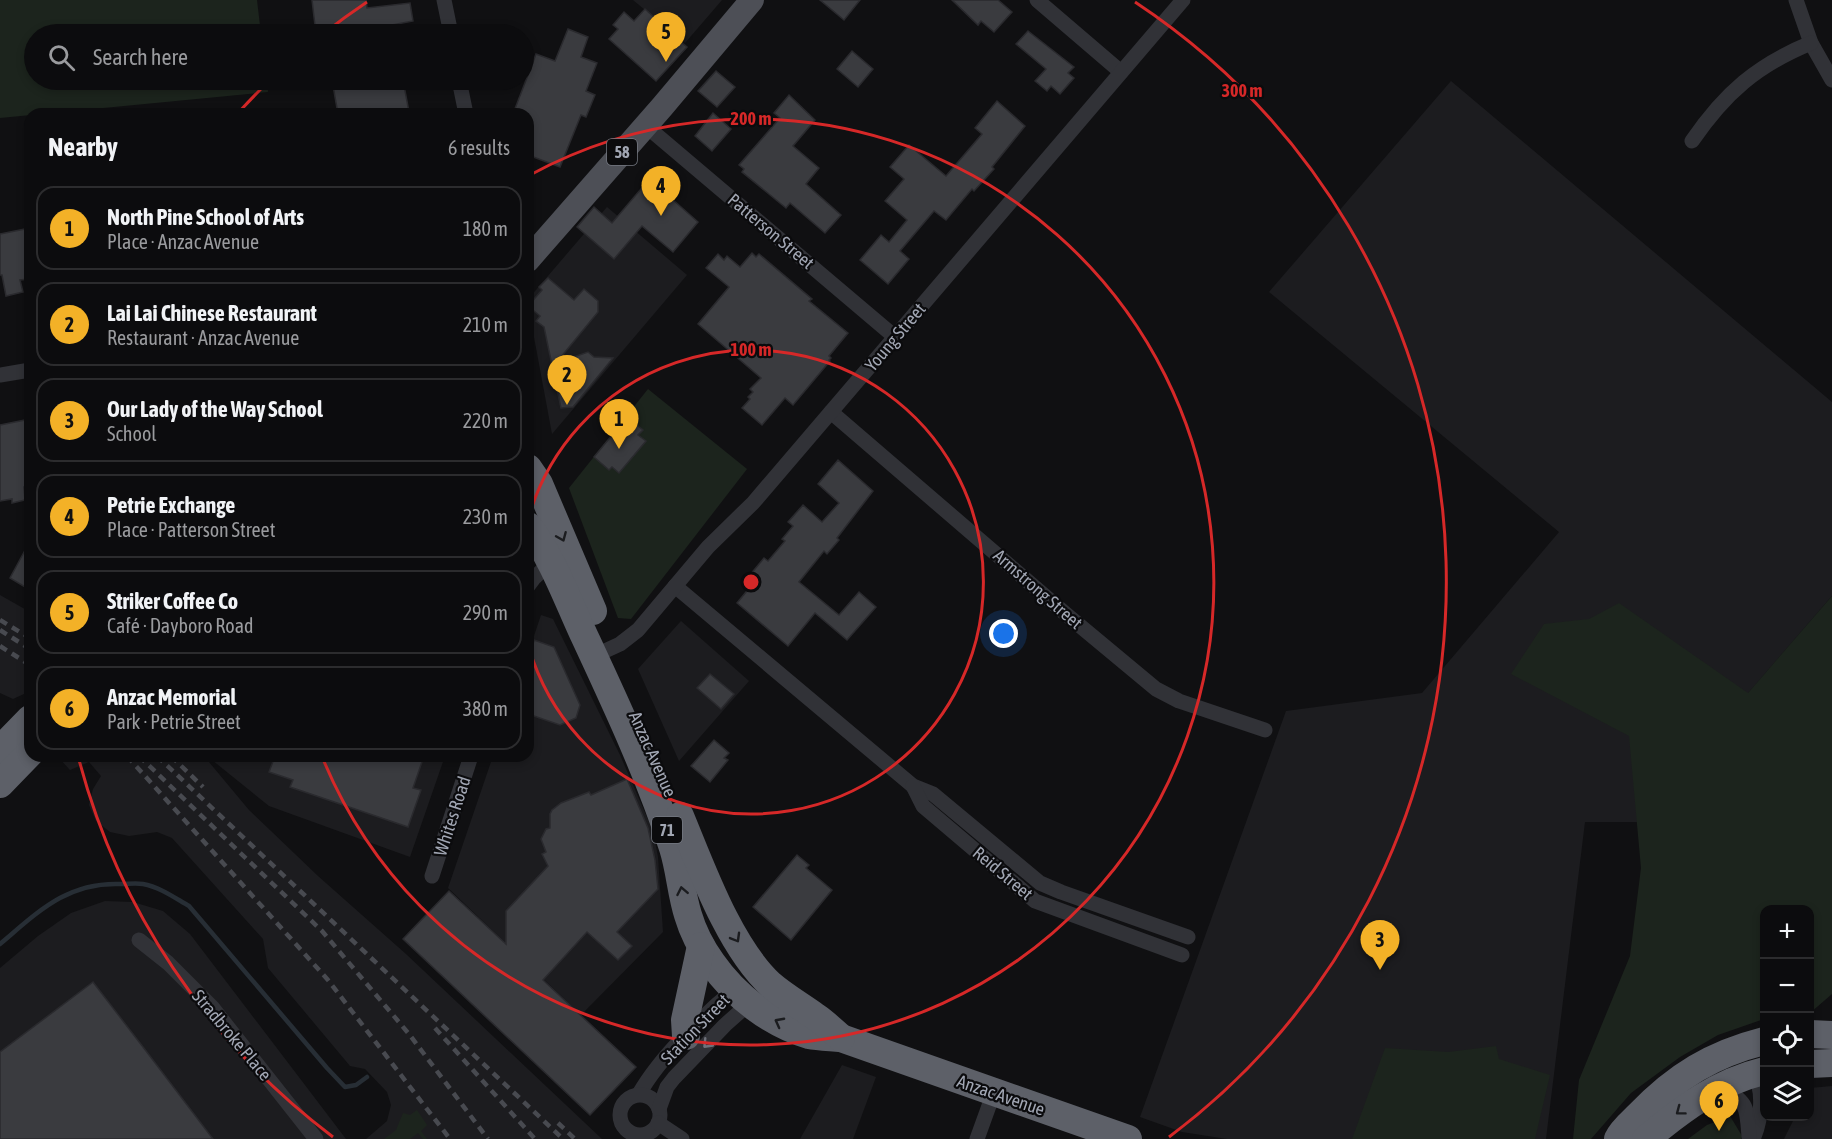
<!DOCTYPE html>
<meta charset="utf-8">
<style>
:root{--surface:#0c0c0e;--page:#151517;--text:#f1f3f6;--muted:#9a9b9e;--line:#2c2c2e;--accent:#f3b127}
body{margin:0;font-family:"Asap Condensed",sans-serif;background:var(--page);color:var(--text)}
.controls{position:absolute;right:18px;bottom:18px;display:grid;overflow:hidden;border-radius:12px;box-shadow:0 3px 9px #0003}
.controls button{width:54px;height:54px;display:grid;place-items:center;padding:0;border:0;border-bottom:2px solid var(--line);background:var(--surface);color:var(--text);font:30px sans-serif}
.you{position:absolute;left:1004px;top:634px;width:21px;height:21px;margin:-15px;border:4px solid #fff;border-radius:50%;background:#1a73e8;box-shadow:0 0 0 9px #1a73e833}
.badge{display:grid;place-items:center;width:39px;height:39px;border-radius:50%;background:var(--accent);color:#111;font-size:20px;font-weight:700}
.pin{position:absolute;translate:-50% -50px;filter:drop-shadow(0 2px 3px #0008)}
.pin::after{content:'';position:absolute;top:32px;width:21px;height:18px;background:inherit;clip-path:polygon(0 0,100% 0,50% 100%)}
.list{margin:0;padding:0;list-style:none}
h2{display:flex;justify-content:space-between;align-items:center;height:78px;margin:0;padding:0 24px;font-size:26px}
h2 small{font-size:20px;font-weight:400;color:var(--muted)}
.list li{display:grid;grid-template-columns:39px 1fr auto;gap:18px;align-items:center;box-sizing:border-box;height:84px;margin:0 12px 12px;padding:0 12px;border:2px solid var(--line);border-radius:18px}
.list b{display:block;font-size:22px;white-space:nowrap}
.list p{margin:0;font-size:20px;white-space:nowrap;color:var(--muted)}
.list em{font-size:20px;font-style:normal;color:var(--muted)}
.icon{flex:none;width:33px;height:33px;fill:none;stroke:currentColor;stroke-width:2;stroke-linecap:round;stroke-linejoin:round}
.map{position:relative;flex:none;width:1832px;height:1139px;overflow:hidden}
.search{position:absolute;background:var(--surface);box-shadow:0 3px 9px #0003;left:24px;top:24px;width:510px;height:66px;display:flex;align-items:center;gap:15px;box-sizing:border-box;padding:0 21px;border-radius:33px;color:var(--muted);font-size:22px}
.panel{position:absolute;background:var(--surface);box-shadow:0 3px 9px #0003;left:24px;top:108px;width:510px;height:654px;border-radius:18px}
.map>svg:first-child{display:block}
</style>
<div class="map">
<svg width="1832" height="1139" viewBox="0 0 1832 1139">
<rect width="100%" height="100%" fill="#101012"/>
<g fill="#1c1c1f">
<path d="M633,0h89l-37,43z"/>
<path d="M1451,81l381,321v194l-195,226h-52l-39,317h-319l-45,-7 -42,-15 146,-406 136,-18 137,-161 -290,-240z"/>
<path d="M607,207l80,68 -135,159 -24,-129 2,-8z"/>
<path d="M0,595l30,17v84l-4,-3 -13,6 -13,-6z"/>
<path d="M541,615l12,4 67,136 33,76 5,26 5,75 -82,83 -133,-127 45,-132h35v-102z"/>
<path d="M681,621l68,60 -70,80 -41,-92z"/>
<path d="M57,756h147l45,54 69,66 88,78 196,185h-236l21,-18 4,-16 -4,-13 -22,-23 -15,-3 -82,-98 -5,-29 -91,-101 -15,-6 -28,4 -19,-4 -14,-11 -7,-16 4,-16 8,-13 -12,-14 -19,8z"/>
<path d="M207,756h238l-35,101 -141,-51z"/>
<path d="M105,901l28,1 30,9 27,23 156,205h-346v-171l38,-32 33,-23z"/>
<path d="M842,1065l34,12 -23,62h-53z"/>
<path d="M1832,1086v53h-48l11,-22 15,-1v-28z"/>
</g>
<g fill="#1c241d">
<path d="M0,0h257l4,34h-227v46h233l1,12 -268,26z"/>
<path d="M648,389l99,80 -116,150 -13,-1 -49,-130z"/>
<path d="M1832,596v398l-22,19v-103h-46v109l-46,16 -38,22 -49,36 -40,46h-18l6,-59 51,-124 11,-88 -12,-132 -118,-62 33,-50 45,-5 30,-16 129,90z"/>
<path d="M1496,1046l3,13 51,16 -15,64h-183l33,-91 63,4z"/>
<path d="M417,1110l10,15 -6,6 6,8h-4l-5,-6 -8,6h-26l12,-9 7,-17 7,2z"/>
<path d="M1730,1116l12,20 -1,3h-53l19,-14z"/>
</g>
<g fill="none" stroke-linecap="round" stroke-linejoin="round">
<path stroke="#272e35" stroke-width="4.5" d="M0,944c38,-32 67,-62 120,-60 8,0 16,-1 23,0 17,3 32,14 46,22l138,162 18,19 11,-2 11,-8"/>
</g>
<g fill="#3a3b3f" stroke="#2a2a2e" stroke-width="1.5">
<path d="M312,0h54l1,8 43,-5 3,18 -67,13h-30z"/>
<path d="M820,0h40l-16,20z"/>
<path d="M952,0h46l14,12 -18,20 -13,-11 -3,4z"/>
<path d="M645,9l42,38 -31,34 -47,-42 9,-10 -5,-4 11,-13 10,9z"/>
<path d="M568,29l20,8 -7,20 16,6 -11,28 9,4 -9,22 -5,-2 -21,52 -32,-12v-41h-15l23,-60 19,7z"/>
<path d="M1028,31l46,36 -6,6 6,5 -14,16 -9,-8 -4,5 -12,-10 11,-12 -30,-25z"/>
<path d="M852,51l21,18 -15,18 -21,-18z"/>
<path d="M716,71l19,16 -18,20 -19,-16z"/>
<path d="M332,80h71l6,32 -9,2h-62z"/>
<path d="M789,95l26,25 -22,26 26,22 -13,16 35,31 -16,18 -35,-30 -4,5 -44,-36 2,-3 -5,-4 41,-47 -6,-5z"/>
<path d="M997,101l28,25 -33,41 2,2 -20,22 -2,-2 -26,31 -12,-9 -34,40 9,8 -21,25 -28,-24 21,-25 8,7 18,-22 -22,-19 19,-22 -14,-12 19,-22 37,31 36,-42 -7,-6z"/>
<path d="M713,113l18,16 -19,22 -17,-15z"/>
<path d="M658,169l22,20 -8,10 26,23 -25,30 -31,-26 -28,33 -37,-32 17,-20 18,16z"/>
<path d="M30,228v51l-10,1 3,12 -17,4 -4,-21h-2v-41z"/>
<path d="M752,253l4,4 3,-3 53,45 -3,2 39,32 -19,23 2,2 -2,2 1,1 -37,44 -8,-7 -23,27 -20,-17 8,-9 -2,-2 5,-5 -3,-3 11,-11 -63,-54 31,-37 -23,-19 12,-14 6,6 3,-4 13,11z"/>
<path d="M548,278l26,22 10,-11 14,12v11l-42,51 32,-11 6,5 19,1 -40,49 -12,1 -17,-81 -8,-6 4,-5 -12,-10 14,-16 -3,-3z"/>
<path d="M627,417l16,13 -5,5 8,6 -27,32 -7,-6 -3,3 -15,-13z"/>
<path d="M30,419v68h-6l1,13 -13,3v-4l-12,2v-76z"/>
<path d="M838,460l35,31 -36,47 2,2 -12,14 -3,-3 -25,31 40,33 20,-23 17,15 -29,33 -32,-27 -27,33 -51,-43 14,-17 -6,-5 19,-23 4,3 17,-20 -3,-2 11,-13 -5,-4 15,-17 19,17 17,-19 -21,-19z"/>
<path d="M30,541v49l-20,-12z"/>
<path d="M534,640l20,7 26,58 -4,13 -16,7 -32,-11v-50z"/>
<path d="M710,674l24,20 -13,15 -24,-21z"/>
<path d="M714,740l15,13 -5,5 4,2 -18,22 -19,-16z"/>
<path d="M275,756h149l-11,32 8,2 -13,37 -118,-40 3,-7 -24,-8z"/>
<path d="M627,779l21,49 7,32 3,29 -41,43 15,14 -14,14 -31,-28 -44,48 93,87 -46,48 -187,-176 46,-48 57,53v-33l42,-45 -6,-12 4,-2 -5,-13 5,-10 4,-1v-14l2,-4 9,-7 28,-11 2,3z"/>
<path d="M797,855l12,10 -3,3 26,22 -41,50 -38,-33z"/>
<path d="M93,982l50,65 70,92h-213v-87z"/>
</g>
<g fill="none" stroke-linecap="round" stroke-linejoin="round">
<g stroke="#313237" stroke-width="15">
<path d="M444,0l7,34"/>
<path d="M1037,0l84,72"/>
<path d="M1796,0l15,43 21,37"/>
<path d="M459,80l7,34"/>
<path d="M646,126l249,211"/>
<path d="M1692,141c33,-48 65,-76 119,-98"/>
<path d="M0,375l30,-5"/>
<path d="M831,412l236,203 89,74 23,12 86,29"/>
<path d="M528,586l6,-8 16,-15"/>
<path d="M675,586l238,200 20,8 107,89 21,9 127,45"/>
<path d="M594,656l26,-12 18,-14 70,-83 45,-44 430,-503"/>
<path d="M913,786l10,20 112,95 147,54"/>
<path d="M432,876l39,-120"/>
<path d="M139,940l29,23 44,44 104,132"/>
<path d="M1751,1071c15,16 10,50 2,68"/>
<path d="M1718,1088c30,11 29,20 31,49"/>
<path d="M639,1094c21,-37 66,-81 99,-107"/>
<circle cx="640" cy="1115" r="20"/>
<path d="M659,1109l8,-22 7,-9 51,-53 28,-25"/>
<path d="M658,1123l24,16"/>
<path d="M977,1139l17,-47"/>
</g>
<path stroke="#4d4f56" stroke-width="24" d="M528,260l134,-153 90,-107"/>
<g stroke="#5d6068" stroke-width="28">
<path d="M528,468l11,16 54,127"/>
<path d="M528,526c24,31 38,70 54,105 33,71 67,143 91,217 7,22 8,45 15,67 5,17 14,34 24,48 23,33 59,61 97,72 10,2 22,2 32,3l287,101"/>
<path d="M0,750l30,-31"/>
<path d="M0,784l30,-31"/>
<path d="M680,816c22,53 49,130 91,169 14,12 30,21 45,32 9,6 17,14 25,21"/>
<path d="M1810,1034l22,1"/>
<path d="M686,1036l-1,-16 16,-74"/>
<path d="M1810,1064l22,-1"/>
<path d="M1618,1139c4,-9 14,-17 21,-24 37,-39 74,-61 125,-74"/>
<path d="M1646,1139c36,-30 72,-57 118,-68"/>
</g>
<g stroke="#484a50" stroke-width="4.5" stroke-dasharray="8 6" stroke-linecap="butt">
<path d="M0,620l30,18"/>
<path d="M0,630l30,19"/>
<path d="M0,646l30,19"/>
<path d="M127,756l201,224 122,159"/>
<path d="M139,756l183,175 87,103 79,105"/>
<path d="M157,756l406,383"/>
<path d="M171,756l32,31"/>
<path d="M435,1028l100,111"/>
<path d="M558,1123l17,16"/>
</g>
</g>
<defs><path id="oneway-chevron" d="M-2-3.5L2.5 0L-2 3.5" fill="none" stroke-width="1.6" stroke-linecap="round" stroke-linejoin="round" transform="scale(1.5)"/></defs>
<g stroke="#1b1c1f">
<use href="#oneway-chevron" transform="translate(562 537) rotate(67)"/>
<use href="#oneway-chevron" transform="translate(682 891) rotate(-101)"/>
<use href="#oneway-chevron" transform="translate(736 938) rotate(60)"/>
<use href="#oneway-chevron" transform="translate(779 1022) rotate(-152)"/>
<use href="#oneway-chevron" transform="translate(1680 1111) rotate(143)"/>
</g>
<use stroke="#6f727b" href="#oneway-chevron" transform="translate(707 1044) rotate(134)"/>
<g fill="none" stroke="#d62828" stroke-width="3">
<path d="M529 516A232 232 0 1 1 529 648"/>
<path d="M530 175A463 463 0 1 1 323 759"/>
<path d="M333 1137A695 695 0 0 1 78 756M239 112A695 695 0 0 1 268 82M323 34A695 695 0 0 1 367 2M1135 2A695 695 0 0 1 1169 1137"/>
</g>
<g text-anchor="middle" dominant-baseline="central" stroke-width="4.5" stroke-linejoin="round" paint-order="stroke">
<g fill="#0b0b0d" stroke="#747881" stroke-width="1.5">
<rect x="607" y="139" width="30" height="26" rx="4.5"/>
<rect x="652" y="817" width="30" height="26" rx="4.5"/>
</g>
<g font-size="16" font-weight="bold" fill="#a1a6b3">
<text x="622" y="152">58</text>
<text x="667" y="830">71</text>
</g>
<g font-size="18" fill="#a1a6b3" stroke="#0b0b0d">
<text transform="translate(771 231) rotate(40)">Patterson Street</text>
<text transform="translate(895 337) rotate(-50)">Young Street</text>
<text transform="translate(1038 589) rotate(41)">Armstrong Street</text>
<text transform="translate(653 754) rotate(66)">Anzac Avenue</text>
<text transform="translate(452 816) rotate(-72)">Whites Road</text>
<text transform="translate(1003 873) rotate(40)">Reid Street</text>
<text transform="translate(695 1029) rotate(-46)">Station Street</text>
<text transform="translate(232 1035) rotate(50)">Stradbroke Place</text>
<text transform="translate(1001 1095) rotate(19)">Anzac Avenue</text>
</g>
</g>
<circle cx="751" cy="582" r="9" fill="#d62828" stroke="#0b0b0d" stroke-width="3"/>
<g font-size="18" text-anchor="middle" font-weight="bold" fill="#d62828" stroke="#0b0b0d" stroke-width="4.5" stroke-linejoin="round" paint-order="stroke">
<text x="1242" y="97">300 m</text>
<text x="751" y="125">200 m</text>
<text x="751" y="356">100 m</text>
</g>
</svg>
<div class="controls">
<button>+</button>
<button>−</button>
<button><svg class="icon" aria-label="locate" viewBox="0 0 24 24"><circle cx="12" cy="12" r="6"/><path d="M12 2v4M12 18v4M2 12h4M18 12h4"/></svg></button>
<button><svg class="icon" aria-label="layers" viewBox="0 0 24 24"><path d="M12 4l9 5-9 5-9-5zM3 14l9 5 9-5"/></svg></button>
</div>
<div class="you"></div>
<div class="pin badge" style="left:619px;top:449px">1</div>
<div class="pin badge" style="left:567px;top:405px">2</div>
<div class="pin badge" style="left:1380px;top:970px">3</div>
<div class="pin badge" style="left:661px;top:216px">4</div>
<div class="pin badge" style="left:666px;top:62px">5</div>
<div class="pin badge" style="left:1719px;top:1131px">6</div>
<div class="search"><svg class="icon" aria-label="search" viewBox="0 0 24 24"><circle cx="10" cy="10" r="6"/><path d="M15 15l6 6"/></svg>Search here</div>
<section class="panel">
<h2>Nearby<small>6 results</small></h2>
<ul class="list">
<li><span class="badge">1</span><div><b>North Pine School of Arts</b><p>Place · Anzac Avenue</p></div><em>180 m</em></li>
<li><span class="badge">2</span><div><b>Lai Lai Chinese Restaurant</b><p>Restaurant · Anzac Avenue</p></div><em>210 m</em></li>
<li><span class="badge">3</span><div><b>Our Lady of the Way School</b><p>School</p></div><em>220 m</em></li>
<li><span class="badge">4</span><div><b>Petrie Exchange</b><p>Place · Patterson Street</p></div><em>230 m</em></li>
<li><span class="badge">5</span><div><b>Striker Coffee Co</b><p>Café · Dayboro Road</p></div><em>290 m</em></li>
<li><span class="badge">6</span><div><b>Anzac Memorial</b><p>Park · Petrie Street</p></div><em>380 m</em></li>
</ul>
</section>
</div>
